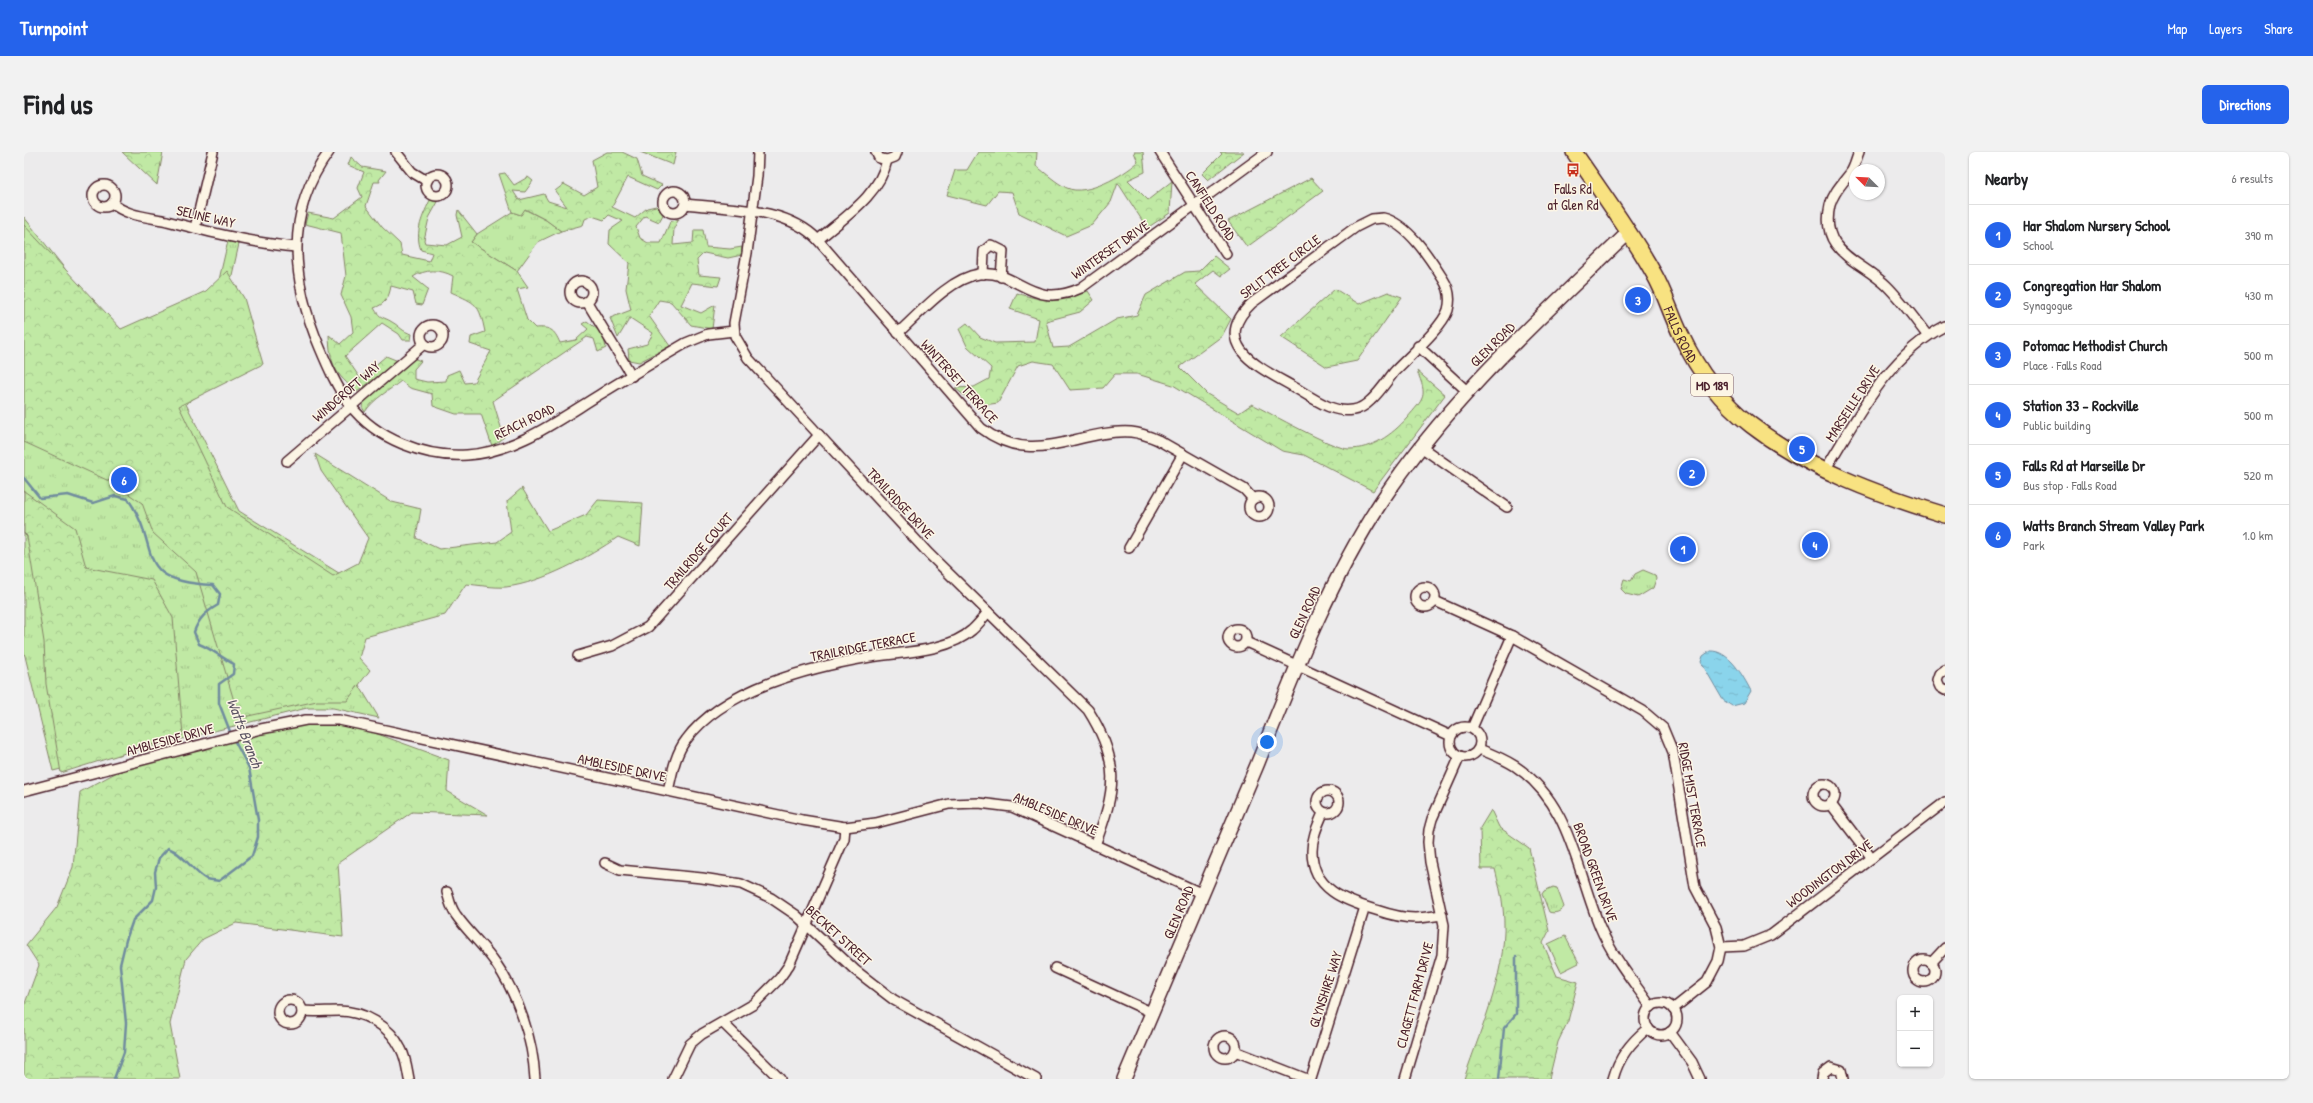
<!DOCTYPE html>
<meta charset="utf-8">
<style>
:root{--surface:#fff;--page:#f2f2f2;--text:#202124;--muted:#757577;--line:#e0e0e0;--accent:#2563eb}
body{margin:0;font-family:"Patrick Hand",sans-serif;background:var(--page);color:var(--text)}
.controls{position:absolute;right:12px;bottom:12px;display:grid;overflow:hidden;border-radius:6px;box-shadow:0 1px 3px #0004}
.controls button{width:36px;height:36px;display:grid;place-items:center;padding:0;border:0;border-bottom:1px solid var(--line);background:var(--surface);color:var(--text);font:20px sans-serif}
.compass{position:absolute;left:1825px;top:12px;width:36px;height:36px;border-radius:50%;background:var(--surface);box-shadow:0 1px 3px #0004;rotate:294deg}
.you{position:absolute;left:1243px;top:590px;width:14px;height:14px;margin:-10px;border:3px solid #fff;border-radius:50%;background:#1a73e8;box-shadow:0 0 0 6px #1a73e833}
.badge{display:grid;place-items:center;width:26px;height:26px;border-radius:50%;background:var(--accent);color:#fff;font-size:13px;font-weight:700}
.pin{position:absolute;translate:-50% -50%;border:2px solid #fff;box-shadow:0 1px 4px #0006}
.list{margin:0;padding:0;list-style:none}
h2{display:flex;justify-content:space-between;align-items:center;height:52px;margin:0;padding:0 16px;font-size:17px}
h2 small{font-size:13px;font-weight:400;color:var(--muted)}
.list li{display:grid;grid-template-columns:26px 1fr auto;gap:12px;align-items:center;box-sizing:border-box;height:60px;padding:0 16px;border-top:1px solid var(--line)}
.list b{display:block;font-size:15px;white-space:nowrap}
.list p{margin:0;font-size:13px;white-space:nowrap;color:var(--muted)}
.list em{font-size:13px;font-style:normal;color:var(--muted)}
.map{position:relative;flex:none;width:1921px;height:927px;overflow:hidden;border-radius:6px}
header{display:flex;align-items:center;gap:24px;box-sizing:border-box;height:56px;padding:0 20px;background:var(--accent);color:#fff}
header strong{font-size:19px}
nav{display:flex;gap:22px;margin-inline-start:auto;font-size:14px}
.intro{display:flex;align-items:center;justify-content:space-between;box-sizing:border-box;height:96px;padding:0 24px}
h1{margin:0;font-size:28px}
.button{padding:10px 18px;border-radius:6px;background:var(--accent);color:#fff;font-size:14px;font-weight:700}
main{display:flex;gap:24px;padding:0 24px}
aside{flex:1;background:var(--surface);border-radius:6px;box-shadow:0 1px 3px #0004}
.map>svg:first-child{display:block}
</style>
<header>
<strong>Turnpoint</strong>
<nav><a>Map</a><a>Layers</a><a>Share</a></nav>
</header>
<div class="intro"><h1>Find us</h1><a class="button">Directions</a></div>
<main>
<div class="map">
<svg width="1921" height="927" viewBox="0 0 1921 927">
<defs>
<pattern id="grass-tufts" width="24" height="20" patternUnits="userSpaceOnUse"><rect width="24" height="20" fill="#c0e9a4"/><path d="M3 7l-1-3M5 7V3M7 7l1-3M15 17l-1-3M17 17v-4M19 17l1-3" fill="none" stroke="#a6c78d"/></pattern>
<pattern id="forest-crowns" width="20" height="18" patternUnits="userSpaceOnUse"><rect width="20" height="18" fill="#c0e9a4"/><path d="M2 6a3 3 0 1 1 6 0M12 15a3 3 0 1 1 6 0" fill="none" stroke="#a6c78d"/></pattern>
<pattern id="water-ripples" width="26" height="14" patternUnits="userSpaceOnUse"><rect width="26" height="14" fill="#8ad4eb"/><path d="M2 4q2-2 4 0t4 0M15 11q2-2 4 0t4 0" fill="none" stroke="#79b6ca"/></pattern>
</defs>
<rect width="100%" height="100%" fill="#ecebec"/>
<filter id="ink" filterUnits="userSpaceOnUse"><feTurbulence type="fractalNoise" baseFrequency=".025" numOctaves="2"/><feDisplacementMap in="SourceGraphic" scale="8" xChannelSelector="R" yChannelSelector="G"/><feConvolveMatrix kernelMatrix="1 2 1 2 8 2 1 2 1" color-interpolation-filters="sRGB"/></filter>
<g filter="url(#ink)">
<g fill="url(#grass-tufts)" stroke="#858468">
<path d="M500,57l22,11 15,11 -23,11 -21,29 -46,-29 6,-8 35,-22 9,3z"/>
<path d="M0,65l98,124 93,-44 13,-56 11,3 -11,49 -13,90 -29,21 53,107 103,64 3,87 34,56 -46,-10h-26l-254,63 -29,-119z"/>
<path d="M1619,418l12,5 1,4 -3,9 -15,9 -12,-3 -5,-5 3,-10 7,2 4,-7z"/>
<path d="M1529,735l4,1 7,19c-3,5 -10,7 -15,5l-7,-18 2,-3z"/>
</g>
<g fill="url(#forest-crowns)" stroke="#858468">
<path d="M98,0h41l-6,33z"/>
<path d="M583,0h15l15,7 5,17 20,9 -5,5 -29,-13 -16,30 23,11 12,-10 9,-2 8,7 -5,9 -14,-6 -9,11 4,11 8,5h13l9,-21 9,-3 -5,9 -1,17 20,-2 1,-13h9l3,17 24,2 12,-2v8l-14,3 -24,-5 -7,7 2,15 22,2 -3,9 -26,-3 -11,22 20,8 14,-8 -3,24 -21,-4 -20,-23 -12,-2 -10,16 21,30 -31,16 -10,-2 -1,-11 19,-5 6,-11 -23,-15 -12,20 -8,-20 21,-8 -5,-21 3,-26 -20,-19 1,-14 13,-9 -14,-6 -5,5 -12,-4 -7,3 -2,6 -22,6 -15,-11 -21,-11 -4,6 -9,-3 -13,-38 6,-1 9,12 14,-8 5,4 -8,11 -12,-1 6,9 25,-6 4,7 19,6 -12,-16 9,-7 20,11 13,-8 -5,-27z"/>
<path d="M616,0h36l-3,13z"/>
<path d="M954,0h59l-1,14c10,7 20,17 31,22 19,9 57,-13 71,-26l-4,-10h9l2,20 -17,8 20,20 24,-19 -2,32 -23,15 -29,-45 -7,19 -19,23 -26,11 -47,-23 -7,-21 -14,-1 -11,14 -40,-10 8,-25h12z"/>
<path d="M1196,0h24l-36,28 -6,-6 20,-20z"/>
<path d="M327,5l11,10 24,4 -7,9 1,2h-6l-8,24 16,21 18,17 2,11 27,6 3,-8 -11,-3c-7,-18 2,-35 10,-52l8,2 -10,18 -5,22 1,3 22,2 15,-8 -5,-22 1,-5 19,24 -6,8 46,29 11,16 -11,2 10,31 8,8c15,-1 19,1 25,15l16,-3 12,-11 -6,-5 5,-3 16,13 3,14 -8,4 -4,-13 -7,-2 -94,64 11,36 -12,9 -11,-32h-25l-23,-8 -1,-12 -22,-6 -9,-7c-12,10 -27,17 -36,31l-3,-5 4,-9 47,-40 8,3 -7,8v10l13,3 19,-1 1,-6 12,-5 6,13 9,-1 17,-31 -21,-7 1,-7 14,-5c-6,-29 -8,-28 -34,-40l2,-16c-13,-7 -28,-7 -40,1l15,12 -6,16 -6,-1 -3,-12 -22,-6c-2,12 -6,18 -17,22 7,12 9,8 18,14 9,5 9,9 20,12l-1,6h-8l-4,-6 -17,-11 -37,33 15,22 26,-22 12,5 -41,31c-23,-19 -27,-28 -28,-57l11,9 13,-12 -2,-15 -10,-22 5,-19 -5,-43 -36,-9 3,-11 26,5 28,-21 -4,-9 6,-16 -16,-7z"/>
<path d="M1287,26l12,13 -76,56 -19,-26z"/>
<path d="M0,73l97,104 85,-38 21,-20 17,27 19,66 -84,42 48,101 106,69 25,-13 10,-25 -47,-67 -6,-17 77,48 29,7 -5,29 23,11 58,-7 14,-10 -4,-31 15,-13 26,43 38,-16 12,-15 45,3 -3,43 -22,-9c-29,20 -76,46 -112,50 -13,1 -27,-2 -40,-3l-21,31 -80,22 -6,21 11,12 -23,31h-30l-78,17 -43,-146 -43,-39 -11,-30 -33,-22 -85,-39z"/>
<path d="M1190,104l16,13 -9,7 -8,-6 -18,14 36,35 -9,17 -42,31 27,27 32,19 13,-9c18,9 81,45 97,45 23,0 43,-14 58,-31 17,-20 21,-21 10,-47l28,24 -72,96 -69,-36 -22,-4 -109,-66 -36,-11h-22l-12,14 -33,2 -17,-26 -20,-3 -15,5 -20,37 -21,3 -22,-18 19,-1 15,-8 2,-11 -24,-22 -8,-17 8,-6 13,14 15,6 40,-1 4,-23 -29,-10 7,-16c32,10 40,9 71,-2l6,9 -14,12 -34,9 7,27 16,-1 48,-28 20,-4 9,-20 39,-23 14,-1z"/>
<path d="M1311,137l24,15 29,-12 14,5 -45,64 -30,6 -46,-30z"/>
<path d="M0,339l51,37 11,39 66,13 21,38 10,117 -122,38 -15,-89 -2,-42 -17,-106 -3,-3z"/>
<path d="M315,568l110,40 -2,31 41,24 -76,-3 -74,51 5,74 -107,-14 -33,16 -17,20 -16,65 10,55h-156v-73l15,-41 -13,-20 31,-38 16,-40 7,-75 54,-29 127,-34z"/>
<path d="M1467,658l8,17 30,21 20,83 -6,12 14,33 21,6 -10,39 -10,21 -9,37h-85c18,-54 46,-113 39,-171 -1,-13 -5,-26 -8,-39h-14l-1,-41z"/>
</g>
<path fill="#c0e9a4" stroke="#858468" d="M1541,784l14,27 -18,9 -13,-28z"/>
<path fill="url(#water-ripples)" stroke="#708c9e" d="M1686,499c19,-1 33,25 41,40l-7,12 -12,3 -9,-6 -22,-38 2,-6z"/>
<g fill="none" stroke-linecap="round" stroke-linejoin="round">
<g stroke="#708c9e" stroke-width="2.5">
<path d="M0,326l16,20 28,-3 25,8 22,-7 13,3c35,50 2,82 85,86l7,9 -2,11c-12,7 -19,13 -24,27l5,12c13,5 23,14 35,20l-1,10 -14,10v19l12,31"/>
<path d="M90,927l10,-27 2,-29 -6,-58 6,-25 7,-20 20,-20 3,-13 -1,-15 4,-14 9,-10c15,5 25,24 38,31 4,1 9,1 13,2l33,-25 6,-19v-17l-9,-52 -16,-30"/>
<path d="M1475,927l5,-51 12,-14v-58"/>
</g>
<g stroke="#4a1f2b" stroke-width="12">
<g id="street">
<path d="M305,0c-45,60 -37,131 -9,196 8,19 17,40 30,57 26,34 75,53 117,50 49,-3 91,-35 132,-60 29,-18 58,-35 87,-52l22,-9 26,-3"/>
<path d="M372,0l16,20 15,9"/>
<path d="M734,0l-1,24 -10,77 -13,70 1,13 13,22 181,196 159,156c33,52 28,80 7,135"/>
<path d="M852,0l3,6 8,2 8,-3 2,-5"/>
<path d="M1136,0l66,102"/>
<path d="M1835,0c-3,7 -4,14 -8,20 -8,11 -17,19 -21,33 -11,48 30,55 57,81 15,15 27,32 40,49"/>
<circle cx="413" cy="33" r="11"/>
<circle cx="80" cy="44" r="11"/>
<circle cx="650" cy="50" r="11"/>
<path d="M88,51c14,13 37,14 55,18 42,11 85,22 129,26"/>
<path d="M661,52c43,5 102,3 133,36l163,188c54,41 94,1 150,4 10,1 18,4 27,8l86,49 9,10"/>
<path d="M1359,66c25,6 46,39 60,61 6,9 8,20 5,31 -6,18 -40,47 -54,62 -7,9 -14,20 -23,28 -5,5 -11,9 -18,10 -21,4 -43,-14 -61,-24 -34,-19 -83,-42 -40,-83l104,-76 16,-8z"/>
<path d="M171,76l18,-76"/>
<path d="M794,88c25,-22 62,-45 69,-80"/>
<path d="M959,122l1,-23 7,-6 12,6 -2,26"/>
<circle cx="557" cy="140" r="11"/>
<path d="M563,150l45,74"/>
<circle cx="408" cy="184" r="11"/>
<path d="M874,181c21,-19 52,-55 81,-59 40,-5 51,37 102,14l186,-136"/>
<path d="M1394,194l50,46"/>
<path d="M1397,295l86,60"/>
<path d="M263,309l137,-117"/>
<path d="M1801,318c33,-53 62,-114 120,-144"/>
<circle cx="1235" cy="355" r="10"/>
<path d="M1105,396l54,-94"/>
<circle cx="1401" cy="445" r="10"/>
<path d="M1411,449l77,35 131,75 20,17 10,24 22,135 21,40 5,20 -3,14 -11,21 -34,27"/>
<circle cx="1213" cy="486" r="9"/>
<path d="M1222,490l205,94"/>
<path d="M554,504l34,-10 36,-19 171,-192"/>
<path d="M1921,518l-6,4 -2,6 3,7 5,3"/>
<circle cx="1441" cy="590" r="15"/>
<path d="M1448,576l40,-92"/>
<path d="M1455,597c13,5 25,10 36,17 56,37 61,104 85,161 12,29 33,54 51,80"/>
<circle cx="1800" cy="643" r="11"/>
<path d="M0,639l237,-62 45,-9h33l463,100 43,7 31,-4 73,-19 30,-1 33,4 191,87"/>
<path d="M644,639c4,-17 7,-37 18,-51 37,-51 125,-73 184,-83 32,-5 78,-5 102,-27 6,-5 11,-12 16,-18"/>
<circle cx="1304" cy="650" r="11"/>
<path d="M1806,651l42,55"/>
<path d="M1299,661c-5,12 -11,24 -11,38 0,38 33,50 64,59 12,4 25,8 39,8 9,0 18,-2 27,-3"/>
<path d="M581,711l15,7 82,8 39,6 30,14 25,17 59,55 39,30 142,79"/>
<path d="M423,740c2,7 4,17 9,23 11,16 27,30 39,47 23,33 38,77 40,117"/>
<path d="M1697,795l23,-1 27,-11 174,-133"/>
<circle cx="1900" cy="819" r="11"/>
<path d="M1907,811l14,-15"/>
<path d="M1031,816l98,45"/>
<circle cx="266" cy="860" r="12"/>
<circle cx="1637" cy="867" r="16"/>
<path d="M278,859c12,1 24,0 37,0 25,0 51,15 62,38 5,9 6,20 8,30"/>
<path d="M699,871l57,56"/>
<path d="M1646,880l22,30 8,17"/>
<circle cx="1201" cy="895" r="11"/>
<path d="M1211,899l72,28"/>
<path d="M649,927l17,-35 12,-10 52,-30 25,-25 10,-14 55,-126 1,-12"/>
<path d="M1287,927l54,-172"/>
<path d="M1381,927l37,-124 2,-30 -14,-63 -2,-20 1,-12 3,-11 28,-63"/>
<path d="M1589,927c6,-22 17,-36 35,-51"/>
<path d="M1798,927l1,-6 8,-6 10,3 2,9"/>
</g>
</g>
<g stroke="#4a1f2b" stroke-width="16">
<path id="secondary" d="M1100,927c45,-104 89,-209 133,-314 36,-90 71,-182 124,-263 67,-102 160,-185 247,-269"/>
</g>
<g stroke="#4a1f2b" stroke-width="18">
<g id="primary">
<path id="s1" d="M1550,0c27,40 57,80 80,122 11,19 17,41 27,61 16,34 40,67 70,90 57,44 126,69 194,90"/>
</g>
</g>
<use href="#street" stroke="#fcf5e5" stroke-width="9"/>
<use href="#secondary" stroke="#fcf5e5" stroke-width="13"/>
<use href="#primary" stroke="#f8e281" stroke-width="15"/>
</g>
</g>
<defs>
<g id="bus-bare" transform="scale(1.08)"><path d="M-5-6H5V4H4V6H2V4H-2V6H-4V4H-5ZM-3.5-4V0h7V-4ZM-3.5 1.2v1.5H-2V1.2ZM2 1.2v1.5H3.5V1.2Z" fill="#c8321e" stroke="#fcf5e5" stroke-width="2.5" paint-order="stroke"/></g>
</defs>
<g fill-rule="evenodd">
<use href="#bus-bare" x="1549" y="18"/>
</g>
<g text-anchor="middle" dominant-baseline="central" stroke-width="3" stroke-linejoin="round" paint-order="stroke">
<rect fill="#fcf5e5" stroke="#7f5f63" stroke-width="1" x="1667" y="222" width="42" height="22" rx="3"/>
<g font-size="13" font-weight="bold" fill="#4a1f2b">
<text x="1688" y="233">MD 189</text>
</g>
<g font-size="14" fill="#4a1f2b" stroke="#fcf5e5">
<text x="1549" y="36">Falls Rd<tspan x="1549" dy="16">at Glen Rd</tspan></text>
</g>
<g font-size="14" fill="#4a1f2b" stroke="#fcf5e5">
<text transform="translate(1187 53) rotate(57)">CANFIELD ROAD</text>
<text transform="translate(182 64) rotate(13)">SELINE WAY</text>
<text transform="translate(1086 97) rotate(-35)">WINTERSET DRIVE</text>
<text transform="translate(1256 114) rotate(-37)">SPLIT TREE CIRCLE</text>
<text stroke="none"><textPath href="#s1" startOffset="212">FALLS ROAD</textPath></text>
<text transform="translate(1468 192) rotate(-45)">GLEN ROAD</text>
<text transform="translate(936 229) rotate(48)">WINTERSET TERRACE</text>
<text transform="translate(322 239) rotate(-41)">WINDCROFT WAY</text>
<text transform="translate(1828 251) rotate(-57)">MARSEILLE DRIVE</text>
<text transform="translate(500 269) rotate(-26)">REACH ROAD</text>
<text transform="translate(877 351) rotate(47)">TRAILRIDGE DRIVE</text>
<text transform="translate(674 399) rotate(-49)">TRAILRIDGE COURT</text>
<text transform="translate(1280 460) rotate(-65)">GLEN ROAD</text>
<text transform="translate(839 494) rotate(-11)">TRAILRIDGE TERRACE</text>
<text transform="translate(146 587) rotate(-15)">AMBLESIDE DRIVE</text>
<text transform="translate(598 615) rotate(12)">AMBLESIDE DRIVE</text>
<text transform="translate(1669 643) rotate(80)">RIDGE MIST TERRACE</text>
<text transform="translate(1032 661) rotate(23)">AMBLESIDE DRIVE</text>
<text transform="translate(1572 720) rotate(70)">BROAD GREEN DRIVE</text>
<text transform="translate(1805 721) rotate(-37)">WOODINGTON DRIVE</text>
<text transform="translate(1154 760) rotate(-67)">GLEN ROAD</text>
<text transform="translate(815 783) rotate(42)">BECKET STREET</text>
<text transform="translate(1301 837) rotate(-72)">GLYNSHIRE WAY</text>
<text transform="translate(1390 843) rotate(-75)">CLAGETT FARM DRIVE</text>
</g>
<g font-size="15" font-style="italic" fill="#5d5565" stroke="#fcf5e5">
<text transform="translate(221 581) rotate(69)">Watts Branch</text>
</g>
</g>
</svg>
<div class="controls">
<button>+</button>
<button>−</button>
</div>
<svg class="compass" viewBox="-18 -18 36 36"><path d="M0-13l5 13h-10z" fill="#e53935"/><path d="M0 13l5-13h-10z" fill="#757577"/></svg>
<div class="you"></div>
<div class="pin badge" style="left:1659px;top:397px">1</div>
<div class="pin badge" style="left:1668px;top:321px">2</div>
<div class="pin badge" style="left:1614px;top:148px">3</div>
<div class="pin badge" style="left:1791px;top:393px">4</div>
<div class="pin badge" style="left:1778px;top:297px">5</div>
<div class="pin badge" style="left:100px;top:328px">6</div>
</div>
<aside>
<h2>Nearby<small>6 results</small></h2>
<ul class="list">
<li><span class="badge">1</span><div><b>Har Shalom Nursery School</b><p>School</p></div><em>390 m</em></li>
<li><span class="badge">2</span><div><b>Congregation Har Shalom</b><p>Synagogue</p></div><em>430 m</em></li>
<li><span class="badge">3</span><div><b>Potomac Methodist Church</b><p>Place · Falls Road</p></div><em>500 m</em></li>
<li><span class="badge">4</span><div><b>Station 33 - Rockville</b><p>Public building</p></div><em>500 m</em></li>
<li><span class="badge">5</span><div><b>Falls Rd at Marseille Dr</b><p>Bus stop · Falls Road</p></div><em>520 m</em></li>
<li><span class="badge">6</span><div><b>Watts Branch Stream Valley Park</b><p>Park</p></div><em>1.0 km</em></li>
</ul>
</aside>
</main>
